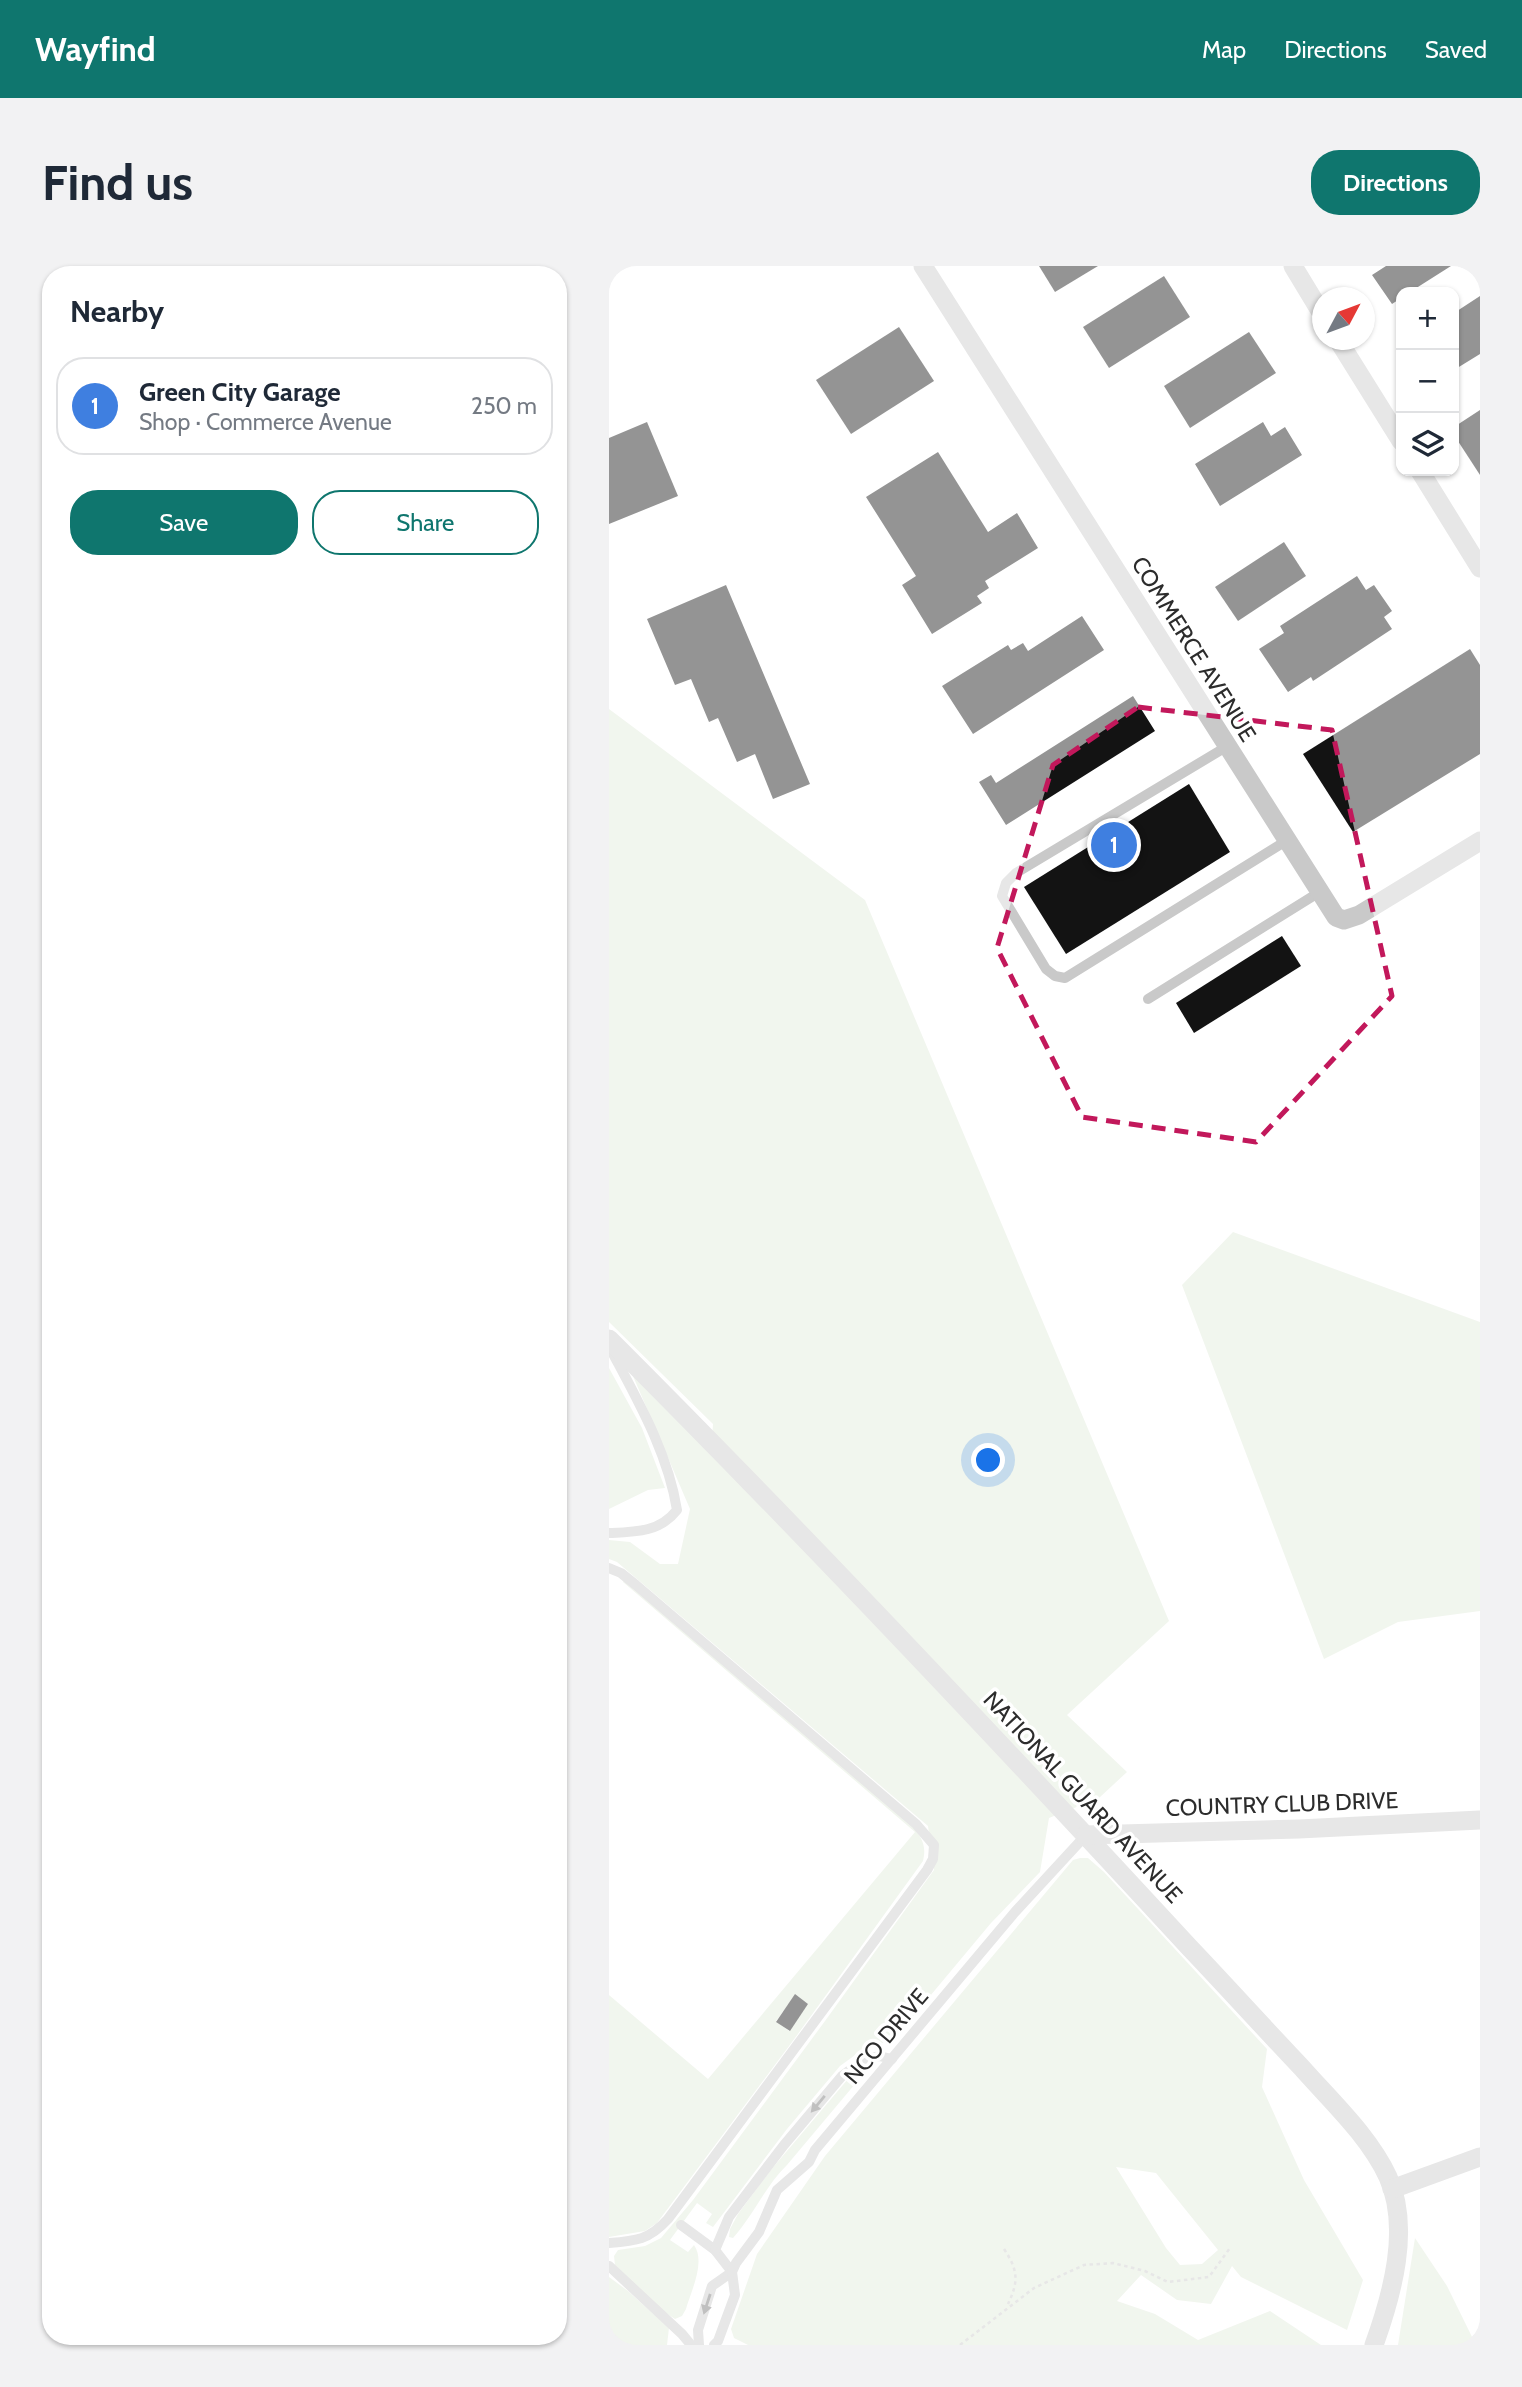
<!DOCTYPE html>
<meta charset="utf-8">
<style>
:root{--surface:#fff;--page:#f2f2f3;--text:#1f2937;--muted:#747a83;--line:#e0e1e3;--accent:#0f766e}
body{margin:0;font-family:Cabin,sans-serif;background:var(--page);color:var(--text)}
.controls{position:absolute;right:21px;top:21px;display:grid;overflow:hidden;border-radius:14px;box-shadow:0 2px 5px #0004}
.controls button{width:63px;height:63px;display:grid;place-items:center;padding:0;border:0;border-bottom:2px solid var(--line);background:var(--surface);color:var(--text);font:35px sans-serif}
.compass{position:absolute;left:703px;top:21px;width:63px;height:63px;border-radius:50%;background:var(--surface);box-shadow:0 2px 5px #0004;rotate:49deg}
.you{position:absolute;left:380px;top:1195px;width:24px;height:24px;margin:-18px;border:5px solid #fff;border-radius:50%;background:#1a73e8;box-shadow:0 0 0 10px #1a73e833}
.badge{display:grid;place-items:center;width:46px;height:46px;border-radius:50%;background:var(--accent);color:#fff;font-size:23px;font-weight:700}
.pin{position:absolute;translate:-50% -50%;border:4px solid #fff;box-shadow:0 2px 7px #0006}
.list{margin:0;padding:0;list-style:none}
h2{display:flex;justify-content:space-between;align-items:center;height:91px;margin:0;padding:0 28px;font-size:30px}
h2 small{font-size:23px;font-weight:400;color:var(--muted)}
.list li{display:grid;grid-template-columns:46px 1fr auto;gap:21px;align-items:center;box-sizing:border-box;height:98px;margin:0 14px 14px;padding:0 14px;border:2px solid var(--line);border-radius:28px}
.list b{display:block;font-size:26px;white-space:nowrap}
.list p{margin:0;font-size:23px;white-space:nowrap;color:var(--muted)}
.list em{font-size:23px;font-style:normal;color:var(--muted)}
.actions{display:flex;gap:14px;padding:21px 28px}
.actions a{flex:1;padding:16px 0;border:2px solid var(--accent);border-radius:28px;text-align:center;font-size:24px;color:var(--accent)}
.actions .main{background:var(--accent);color:#fff}
.icon{flex:none;width:38px;height:38px;fill:none;stroke:currentColor;stroke-width:2;stroke-linecap:round;stroke-linejoin:round}
.map{position:relative;flex:none;width:871px;height:2079px;overflow:hidden;border-radius:28px}
header{display:flex;align-items:center;gap:42px;box-sizing:border-box;height:98px;padding:0 35px;background:var(--accent);color:#fff}
header strong{font-size:33px}
nav{display:flex;gap:38px;margin-inline-start:auto;font-size:24px}
.intro{display:flex;align-items:center;justify-content:space-between;box-sizing:border-box;height:168px;padding:0 42px}
h1{margin:0;font-size:49px}
.button{padding:18px 32px;border-radius:28px;background:var(--accent);color:#fff;font-size:24px;font-weight:700}
main{display:flex;gap:42px;padding:0 42px}
aside{flex:1;background:var(--surface);border-radius:28px;box-shadow:0 2px 5px #0004}
.map>svg:first-child{display:block}
</style>
<header>
<strong>Wayfind</strong>
<nav><a>Map</a><a>Directions</a><a>Saved</a></nav>
</header>
<div class="intro"><h1>Find us</h1><a class="button">Directions</a></div>
<main>
<aside>
<h2>Nearby<small></small></h2>
<ul class="list">
<li><span class="badge" style="background:#3f7fe0">1</span><div><b>Green City Garage</b><p>Shop · Commerce Avenue</p></div><em>250 m</em></li>
</ul>
<div class="actions"><a class="main">Save</a><a>Share</a></div>
</aside>
<div class="map">
<svg width="871" height="2079" viewBox="0 0 871 2079">
<rect width="100%" height="100%" fill="#fff"/>
<g fill="#e1eada" fill-rule="evenodd">
<path d="M0,443l256,191 304,721 -102,94 60,57 -28,26 -50,20 -9,54 -49,51 -86,103 -20,16 -23,8 -22,16 -53,63 -74,98 -7,-4 6,-9 -15,-11 -27,37 18,12 6,-7c12,17 -3,46 -8,64l-4,7 -7,3 -17,-11 -43,-43 -1,-9 4,-6 27,-4 16,-8 32,-38 132,-179 109,-151 -6,-44 -311,-264 -8,-3v-19l21,2 30,22h18l12,-55 -57,-133 78,76 2,-28 -104,-102z"/>
<path d="M624,966l247,90v289l-82,11 -74,37 -142,-374z"/>
<path d="M0,1102l33,60 23,60 -17,2 -39,19z"/>
<path d="M15,1314l287,244c10,13 16,20 12,37l-128,177 -138,185 -12,8 -36,6v-242l99,84 207,-247 -292,-250zM186,1729l13,9 -19,27 -13,-10z"/>
<path d="M471,1592h8l16,14 163,177 -5,38 42,93 59,100 -16,50 -106,-53 -9,-11 -21,38 -34,-4 -36,-25 -24,26 38,13 43,26 72,-29 51,34h-573l-14,-7 -3,-9 26,-75 68,-98 248,-296zM507,1901l40,6 62,77 -16,14 -22,1 -14,-17z"/>
<path d="M262,1799l-84,100c-21,20 -34,51 -54,73l-4,-1 1,-8 8,-15 32,-43 78,-92z"/>
<path d="M806,1972l32,48 29,59h-78z"/>
<path d="M0,2011l19,14 41,37 -2,17h-58z"/>
</g>
<g fill="#131313">
<path d="M430,0h59l-43,26z"/>
<path d="M777,0h65l-41,26h-9v6l-9,6 -20,-29z"/>
<path d="M555,10l26,41 -81,51 -26,-41z"/>
<path d="M871,30v58l-26,16v-57z"/>
<path d="M290,61l35,54 -83,53 -35,-54z"/>
<path d="M640,66l27,41 -86,55 -26,-42z"/>
<path d="M871,144v65l-26,-40v-8z"/>
<path d="M38,156l31,74 -69,28v-86z"/>
<path d="M654,156l8,14 14,-9 17,28 -82,51 -25,-42z"/>
<path d="M329,186l50,80 29,-19 21,35 -53,33 4,7 -12,8 5,7 -50,31 -30,-49 14,-9 -50,-79z"/>
<path d="M675,276l22,34 -68,45 -23,-34z"/>
<path d="M748,310l9,14 8,-5 18,26 -8,6 8,12 -79,52 -2,-4 -23,15 -29,-43 25,-16 -4,-7z"/>
<path d="M117,319l84,199 -37,15 -18,-45 -18,8 -19,-44 -9,4 -18,-43 -16,6 -28,-66z"/>
<path d="M473,350l22,34 -131,84 -31,-48 66,-41 3,5 12,-7 5,8z"/>
<path d="M861,383l10,16v89l-127,78 -50,-78z"/>
<path d="M524,430l22,35 -149,94 -27,-43 12,-7 5,8z"/>
<path d="M580,518l41,68 -164,102 -42,-67z"/>
<path d="M673,670l19,30 -107,67 -18,-30z"/>
<path d="M186,1728l13,10 -18,27 -14,-9z"/>
</g>
<g fill="none" stroke-linecap="round" stroke-linejoin="round">
<g stroke="#c9c9c9" stroke-width="2.5" stroke-dasharray="3.5 3.5" stroke-linecap="butt">
<path d="M395,1983c14,21 15,32 4,55"/>
<path d="M351,2079l74,-57 50,-23 29,-2 32,8 23,11 41,-5 21,-29"/>
</g>
<g stroke="#c9c9c9" stroke-width="10">
<path d="M617,481l-210,126 -10,10 -4,13 44,73 9,7 10,2 221,-137"/>
<path d="M539,733l170,-106"/>
<path d="M0,1267c27,-1 51,-1 68,-23 -9,-57 -39,-109 -66,-160"/>
<path d="M0,1302l12,5 15,12 280,239 18,21 -1,14 -6,11 -259,349c-19,21 -32,22 -59,24"/>
<path d="M72,1959l34,25 17,22"/>
<path d="M106,1984l14,-33 55,-72 58,-69 20,-15 17,-5 13,3"/>
<path d="M0,2000l73,68 9,11"/>
<path d="M90,2079l-1,-15 14,-44 20,-14"/>
<path d="M105,2079l4,-4 17,-46 -3,-23 4,-9 23,-31 18,-42 32,-28 6,-12 200,-238 71,-77"/>
</g>
<g stroke="#c9c9c9" stroke-width="19">
<path d="M314,0l413,651 8,3 15,-5 121,-74"/>
<path d="M684,0l29,48"/>
<path d="M729,74l63,101"/>
<path d="M811,205l60,97"/>
<path d="M0,1073c198,198 390,402 580,608 38,40 75,81 113,121 30,34 67,68 86,109 23,51 4,118 -14,168"/>
<path d="M477,1569l213,-6 181,-9"/>
<path d="M783,1923l88,-32"/>
</g>
</g>
<defs><path id="oneway-solid" d="M-6-.8H1V-3.2L6.5 0L1 3.2V.8H-6Z" transform="scale(1.75)"/></defs>
<g fill="#737373">
<use href="#oneway-solid" transform="translate(209 1838) rotate(130)"/>
<use href="#oneway-solid" transform="translate(98 2038) rotate(108)"/>
</g>
<path d="M0 0H871V2079H0ZM529,441l194,23 60,266 -136,146 -174,-25 -85,-169 56,-183z" fill="#fff" fill-opacity=".55" fill-rule="evenodd"/>
<path fill="none" stroke="#c2185b" stroke-width="5" stroke-dasharray="14 9" stroke-linejoin="round" d="M529,441l194,23 60,266 -136,146 -174,-25 -85,-169 56,-183z"/>
<g text-anchor="middle" dominant-baseline="central" stroke-width="7" stroke-linejoin="round" paint-order="stroke">
<g font-size="23" fill="#2c2c2c" stroke="#fff">
<text transform="translate(585 383) rotate(58)">COMMERCE AVENUE</text>
<text transform="translate(474 1531) rotate(47)">NATIONAL GUARD AVENUE</text>
<text transform="translate(673 1538) rotate(-2)">COUNTRY CLUB DRIVE</text>
<text transform="translate(277 1770) rotate(-50)">NCO DRIVE</text>
</g>
</g>
</svg>
<div class="controls">
<button>+</button>
<button>−</button>
<button><svg class="icon" aria-label="layers" viewBox="0 0 24 24"><path d="M12 4l9 5-9 5-9-5zM3 14l9 5 9-5"/></svg></button>
</div>
<svg class="compass" viewBox="-18 -18 36 36"><path d="M0-13l5 13h-10z" fill="#e53935"/><path d="M0 13l5-13h-10z" fill="#747a83"/></svg>
<div class="you"></div>
<div class="pin badge" style="left:505px;top:579px;background:#3f7fe0">1</div>
</div>
</main>
